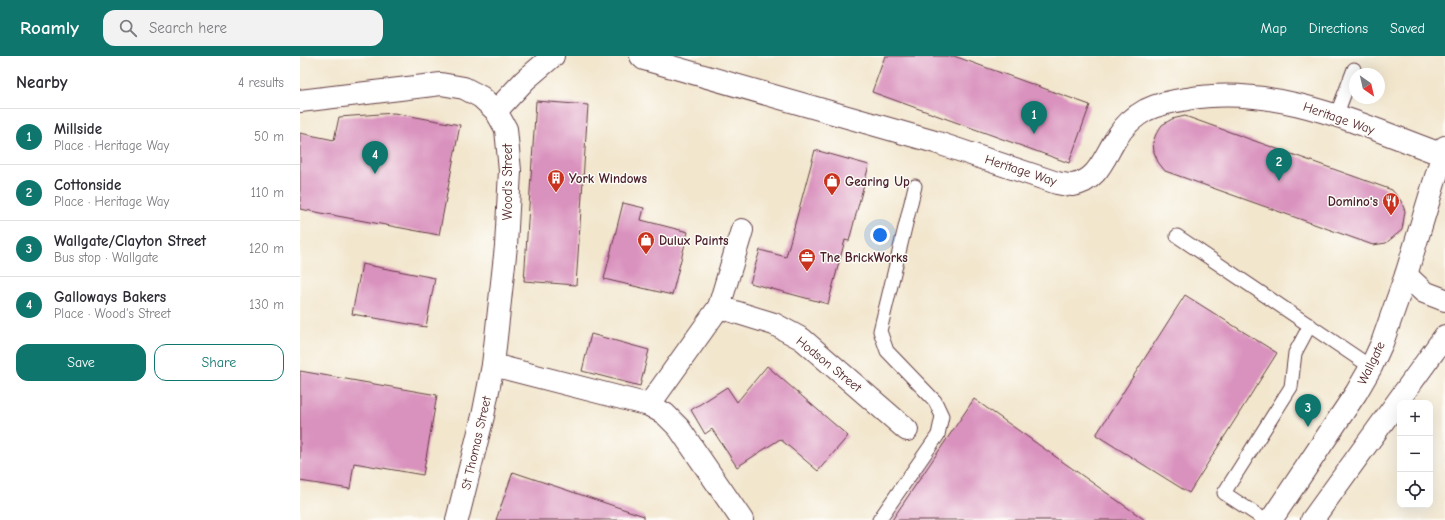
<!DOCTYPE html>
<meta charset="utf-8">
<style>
:root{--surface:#fff;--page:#f2f2f3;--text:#2b2b33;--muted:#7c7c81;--line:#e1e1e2;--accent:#0f766e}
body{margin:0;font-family:"Comic Neue",sans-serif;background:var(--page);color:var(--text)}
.controls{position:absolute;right:12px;bottom:12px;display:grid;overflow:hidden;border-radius:8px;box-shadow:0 4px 16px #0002}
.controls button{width:36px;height:36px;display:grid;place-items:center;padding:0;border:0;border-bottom:1px solid var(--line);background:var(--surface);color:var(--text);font:20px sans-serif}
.compass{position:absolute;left:1049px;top:12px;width:36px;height:36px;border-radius:50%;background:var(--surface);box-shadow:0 4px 16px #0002;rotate:146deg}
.you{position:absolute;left:580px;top:179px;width:14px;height:14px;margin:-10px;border:3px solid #fff;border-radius:50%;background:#1a73e8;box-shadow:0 0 0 6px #1a73e833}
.badge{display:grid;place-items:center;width:26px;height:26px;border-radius:50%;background:var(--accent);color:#fff;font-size:13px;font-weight:700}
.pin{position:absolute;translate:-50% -33px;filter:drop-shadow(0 1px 2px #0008)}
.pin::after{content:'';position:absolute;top:21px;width:14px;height:12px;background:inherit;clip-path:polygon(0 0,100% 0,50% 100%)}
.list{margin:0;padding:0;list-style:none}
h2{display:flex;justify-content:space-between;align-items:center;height:52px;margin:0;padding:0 16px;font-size:17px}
h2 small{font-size:13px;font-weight:400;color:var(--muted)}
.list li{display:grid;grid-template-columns:26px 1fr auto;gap:12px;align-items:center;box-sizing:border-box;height:56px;padding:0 16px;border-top:1px solid var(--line)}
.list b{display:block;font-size:15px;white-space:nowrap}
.list p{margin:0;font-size:13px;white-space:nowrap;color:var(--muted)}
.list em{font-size:13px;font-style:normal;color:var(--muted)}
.actions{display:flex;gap:8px;padding:12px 16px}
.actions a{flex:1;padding:9px 0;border:1px solid var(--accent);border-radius:12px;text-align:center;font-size:14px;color:var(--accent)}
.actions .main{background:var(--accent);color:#fff}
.icon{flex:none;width:22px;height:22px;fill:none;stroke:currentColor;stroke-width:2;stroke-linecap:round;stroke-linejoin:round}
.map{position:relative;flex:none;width:1145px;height:464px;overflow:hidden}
header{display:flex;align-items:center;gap:24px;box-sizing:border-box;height:56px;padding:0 20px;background:var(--accent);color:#fff}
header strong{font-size:19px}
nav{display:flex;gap:22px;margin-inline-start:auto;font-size:14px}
.search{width:280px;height:36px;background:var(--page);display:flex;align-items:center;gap:10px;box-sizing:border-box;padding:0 14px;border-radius:12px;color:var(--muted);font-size:15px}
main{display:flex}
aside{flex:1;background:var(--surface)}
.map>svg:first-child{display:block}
</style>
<header>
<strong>Roamly</strong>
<div class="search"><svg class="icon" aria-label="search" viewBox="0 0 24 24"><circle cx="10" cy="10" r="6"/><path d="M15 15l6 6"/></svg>Search here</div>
<nav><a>Map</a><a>Directions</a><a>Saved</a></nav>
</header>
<main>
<aside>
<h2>Nearby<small>4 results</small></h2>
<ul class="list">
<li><span class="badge">1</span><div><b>Millside</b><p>Place · Heritage Way</p></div><em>50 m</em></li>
<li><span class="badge">2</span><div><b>Cottonside</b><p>Place · Heritage Way</p></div><em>110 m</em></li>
<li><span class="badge">3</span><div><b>Wallgate/Clayton Street</b><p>Bus stop · Wallgate</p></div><em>120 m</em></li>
<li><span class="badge">4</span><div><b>Galloways Bakers</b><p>Place · Wood's Street</p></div><em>130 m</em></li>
</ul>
<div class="actions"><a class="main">Save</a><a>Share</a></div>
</aside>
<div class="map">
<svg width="1145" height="464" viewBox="0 0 1145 464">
<rect width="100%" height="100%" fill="#fdfcf7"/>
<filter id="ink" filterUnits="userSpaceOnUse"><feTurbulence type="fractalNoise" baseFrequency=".025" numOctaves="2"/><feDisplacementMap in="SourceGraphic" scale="8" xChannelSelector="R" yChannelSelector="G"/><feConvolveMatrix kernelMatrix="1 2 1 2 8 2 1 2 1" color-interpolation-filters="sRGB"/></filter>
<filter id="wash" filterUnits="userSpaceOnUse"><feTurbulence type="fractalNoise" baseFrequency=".012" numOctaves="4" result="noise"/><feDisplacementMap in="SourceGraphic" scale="16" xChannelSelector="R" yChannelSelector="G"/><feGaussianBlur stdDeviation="0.9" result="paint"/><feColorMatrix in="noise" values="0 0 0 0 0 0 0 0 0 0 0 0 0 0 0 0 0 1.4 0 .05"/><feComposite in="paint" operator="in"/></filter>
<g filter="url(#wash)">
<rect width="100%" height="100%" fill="#f2e6cd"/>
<g id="blocks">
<g fill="#d991bd">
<path d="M585,0h69l136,49 -21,58 -197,-71z"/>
<path d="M236,45l52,4 -12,180 -52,-4z"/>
<path d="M94,57l66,12 -21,110 -139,-26v-76l34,7 5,-23z"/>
<path d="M885,60l207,74 9,11 4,10 -3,19 -16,13 -13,2 -208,-74 -7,-9 -4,-10 -1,-10 3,-8 6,-9 10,-6z"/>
<path d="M515,94l54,15 -20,76 -4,-1 -17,64 -78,-21 10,-33 26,7z"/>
<path d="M323,147l21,5 -3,12 47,12 -16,63 -68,-16z"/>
<path d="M62,208l73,14 -9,49 -74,-13z"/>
<path d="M885,239l92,58 -88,140 -93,-58z"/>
<path d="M291,278l58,16 -9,36 -58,-15z"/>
<path d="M467,310l81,70 -30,35 -38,-32 -43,28 -25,-38 -7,5 -14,-24 36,-23 10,15z"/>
<path d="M0,315l137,24 -14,80 -69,-12 -4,26 -50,-8z"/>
<path d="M674,343l171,121h-253z"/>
<path d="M213,416l131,44v4h-148z"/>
</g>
</g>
</g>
<g filter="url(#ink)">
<use href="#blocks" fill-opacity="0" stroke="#633d43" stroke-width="1"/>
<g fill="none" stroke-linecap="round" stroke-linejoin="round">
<g stroke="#633d43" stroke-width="15">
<g id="lane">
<path d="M1036,60l18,-47"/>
<path d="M877,180l194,131"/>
<path d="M579,464l59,-85 4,-19 -7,-15 -48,-50 -7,-20 35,-145"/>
<path d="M965,464l-41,-27 67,-106 4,-34 15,-28"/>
</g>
</g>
<g stroke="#633d43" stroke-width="24">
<g id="street">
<path d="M341,0l3,3 291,83 122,41c5,1 10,2 15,2 26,-3 33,-30 45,-48 7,-11 18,-21 29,-27 12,-6 27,-9 41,-11 88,-16 174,26 256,56"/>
<path d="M0,45l141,-17 23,4 17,9 15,14 10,18 4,42 -4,75 -13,119 -10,51 -26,104"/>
<path d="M196,55l29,-31 28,-24"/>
<path d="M419,251l23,-77"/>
<path d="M193,309l156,40 16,9 14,14 63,92"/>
<path d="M349,349l70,-98 55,17 28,15 105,91"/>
</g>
</g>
<g stroke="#633d43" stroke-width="24">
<g id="highway">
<path d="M1106,219l18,17 21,8"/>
<path d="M971,464l85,-127 15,-26 11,-24 24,-68 39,-128"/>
<path d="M1012,464l133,-184"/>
</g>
</g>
<use href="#lane" stroke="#fff" stroke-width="13"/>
<use href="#street" stroke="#fff" stroke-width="22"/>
<use href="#highway" stroke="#fff" stroke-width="22"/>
</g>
</g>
<defs>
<g id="building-pin" transform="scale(0.9)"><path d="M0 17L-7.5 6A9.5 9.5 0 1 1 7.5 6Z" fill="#c8321e" stroke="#fdfcf7"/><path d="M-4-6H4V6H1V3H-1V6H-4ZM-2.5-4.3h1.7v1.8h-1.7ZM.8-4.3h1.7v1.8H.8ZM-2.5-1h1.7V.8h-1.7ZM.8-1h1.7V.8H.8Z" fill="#fff"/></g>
<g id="shop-pin" transform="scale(0.9)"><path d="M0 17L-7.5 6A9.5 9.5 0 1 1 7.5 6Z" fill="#c8321e" stroke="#fdfcf7"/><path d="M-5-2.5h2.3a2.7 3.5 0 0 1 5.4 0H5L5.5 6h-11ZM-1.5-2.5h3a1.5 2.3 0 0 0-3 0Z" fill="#fff"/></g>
<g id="restaurant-pin" transform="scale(0.9)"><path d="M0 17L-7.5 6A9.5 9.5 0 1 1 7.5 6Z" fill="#c8321e" stroke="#fdfcf7"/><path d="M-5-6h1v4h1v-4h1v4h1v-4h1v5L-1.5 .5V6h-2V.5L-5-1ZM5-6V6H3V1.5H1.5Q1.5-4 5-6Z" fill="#fff"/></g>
<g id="office-pin" transform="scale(0.9)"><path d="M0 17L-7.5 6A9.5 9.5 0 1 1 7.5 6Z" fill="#c8321e" stroke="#fdfcf7"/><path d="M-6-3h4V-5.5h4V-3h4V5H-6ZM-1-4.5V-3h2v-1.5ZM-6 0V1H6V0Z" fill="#fff"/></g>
</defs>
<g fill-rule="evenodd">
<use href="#building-pin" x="256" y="122"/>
<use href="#shop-pin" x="532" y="125"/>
<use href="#restaurant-pin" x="1091" y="145"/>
<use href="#shop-pin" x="346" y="184"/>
<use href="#office-pin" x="507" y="201"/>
</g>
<g text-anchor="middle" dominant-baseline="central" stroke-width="3" stroke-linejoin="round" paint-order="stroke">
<g font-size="13" fill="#4a1f2b" stroke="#fdfcf7">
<text transform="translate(1039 62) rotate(19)">Heritage Way</text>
<text transform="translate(721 114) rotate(18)">Heritage Way</text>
<text transform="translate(207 126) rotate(-90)">Wood's Street</text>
<text transform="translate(1071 307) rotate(-64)">Wallgate</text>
<text transform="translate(529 308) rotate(39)">Hodson Street</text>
<text transform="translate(176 387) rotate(-77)">St Thomas Street</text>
</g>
<g font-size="13" font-weight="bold" fill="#4a1f2b" stroke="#fdfcf7" text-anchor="start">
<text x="269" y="122">York Windows</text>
<text x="545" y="125">Gearing Up</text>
<text x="1078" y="145" text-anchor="end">Domino's</text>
<text x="359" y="184">Dulux Paints</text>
<text x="520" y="201">The BrickWorks</text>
</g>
</g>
</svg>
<div class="controls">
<button>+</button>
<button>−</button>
<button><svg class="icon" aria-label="locate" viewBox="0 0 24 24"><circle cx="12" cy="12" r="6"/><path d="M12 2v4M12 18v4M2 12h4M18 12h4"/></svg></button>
</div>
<svg class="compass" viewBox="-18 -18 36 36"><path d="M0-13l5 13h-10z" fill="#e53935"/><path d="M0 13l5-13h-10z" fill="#7c7c81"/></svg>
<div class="you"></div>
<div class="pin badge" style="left:734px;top:78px">1</div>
<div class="pin badge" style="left:979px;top:125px">2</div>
<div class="pin badge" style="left:1008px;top:371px">3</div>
<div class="pin badge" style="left:75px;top:118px">4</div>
</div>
</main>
